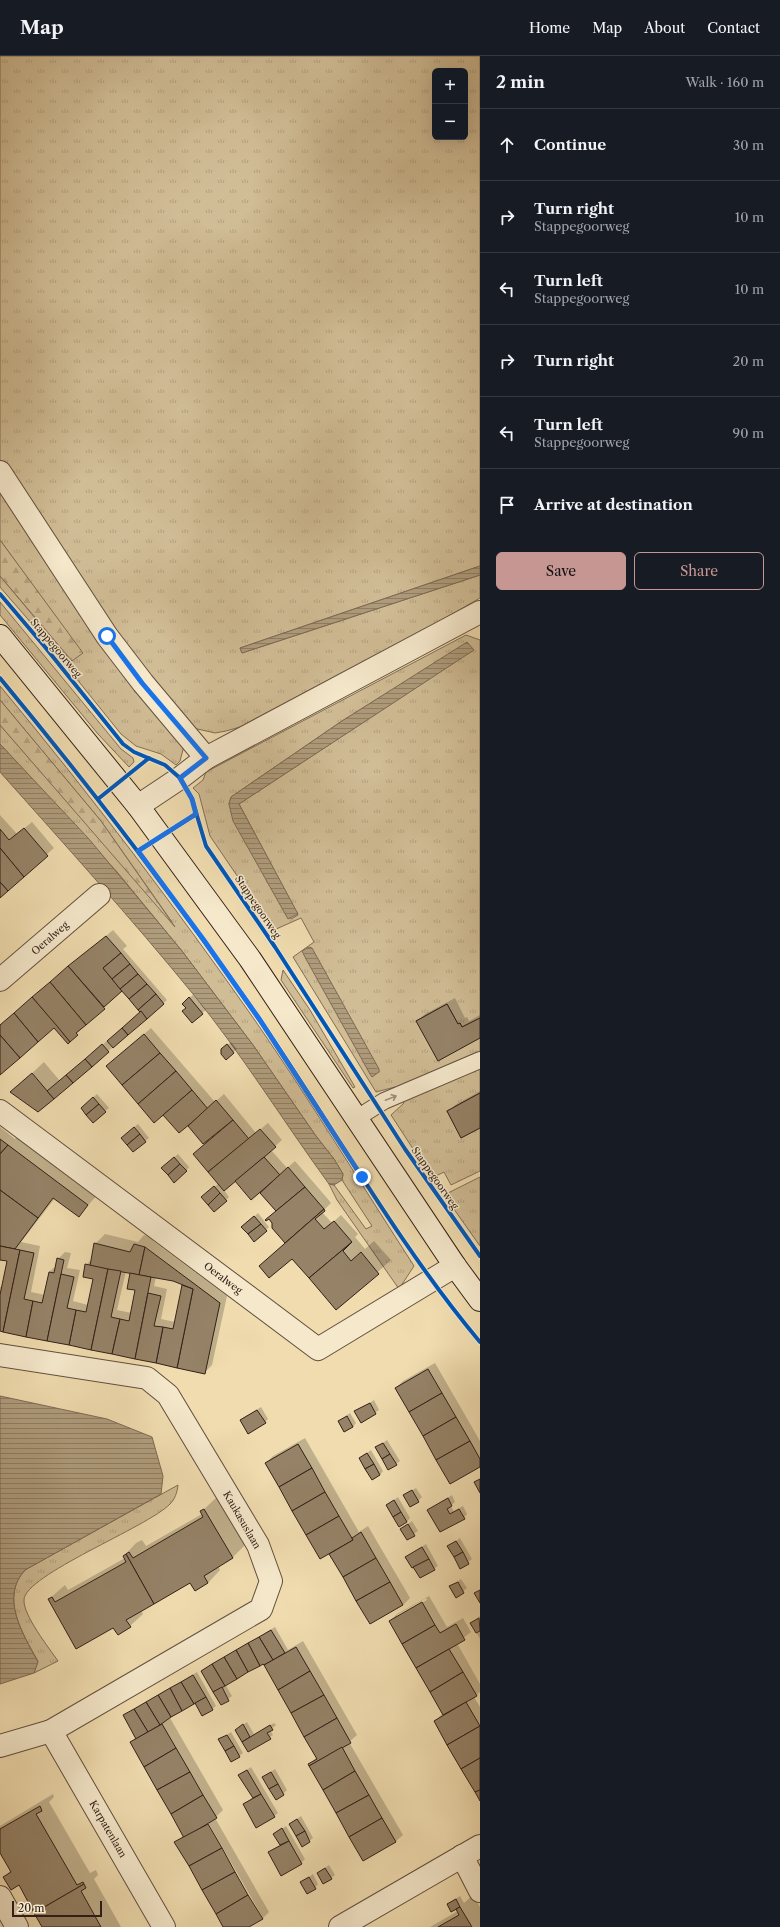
<!DOCTYPE html>
<meta charset="utf-8">
<style>
:root{--surface:#171b24;--page:#242831;--text:#f1f3f6;--muted:#9ea1a6;--line:#363941;--accent:#c59692}
body{margin:0;font-family:"Libre Caslon Text",serif;background:var(--page);color:var(--text)}
.controls{position:absolute;right:12px;top:12px;display:grid;overflow:hidden;border-radius:6px;box-shadow:0 4px 16px #0002}
.controls button{width:36px;height:36px;display:grid;place-items:center;padding:0;border:0;border-bottom:1px solid var(--line);background:var(--surface);color:var(--text);font:20px sans-serif}
.scale{position:absolute;left:12px;bottom:10px;width:90px;box-sizing:border-box;padding-left:4px;border:2px solid #322018;border-top:0;font-size:11px;line-height:14px;white-space:nowrap;color:#322018;-webkit-text-stroke:3px #f5e8cb;paint-order:stroke}
.stop{position:absolute;width:12px;height:12px;margin:-9px;border:3px solid #1a73e8;border-radius:50%;background:#fff}
.stop.end{background:#1a73e8;border-color:#fff;box-shadow:0 1px 4px #0008}
.list{margin:0;padding:0;list-style:none}
h2{display:flex;justify-content:space-between;align-items:center;height:52px;margin:0;padding:0 16px;font-size:17px}
h2 small{font-size:13px;font-weight:400;color:var(--muted)}
.list li{display:grid;grid-template-columns:26px 1fr auto;gap:12px;align-items:center;box-sizing:border-box;height:72px;padding:0 16px;border-top:1px solid var(--line)}
.list b{display:block;font-size:15px;white-space:nowrap}
.list p{margin:0;font-size:13px;white-space:nowrap;color:var(--muted)}
.list em{font-size:13px;font-style:normal;color:var(--muted)}
.actions{display:flex;gap:8px;padding:12px 16px}
.actions a{flex:1;padding:9px 0;border:1px solid var(--accent);border-radius:6px;text-align:center;font-size:14px;color:var(--accent)}
.actions .main{background:var(--accent);color:#111}
.icon{flex:none;width:22px;height:22px;fill:none;stroke:currentColor;stroke-width:2;stroke-linecap:round;stroke-linejoin:round}
.map{position:relative;flex:none;width:480px;height:1871px;overflow:hidden}
header{display:flex;align-items:center;gap:24px;box-sizing:border-box;height:56px;padding:0 20px;background:var(--surface);border-bottom:1px solid var(--line)}
header strong{font-size:19px}
nav{display:flex;gap:22px;margin-inline-start:auto;font-size:14px}
main{display:flex}
aside{flex:1;background:var(--surface)}
.map>svg:first-child{display:block}
</style>
<header>
<strong>Map</strong>
<nav><a>Home</a><a>Map</a><a>About</a><a>Contact</a></nav>
</header>
<main>
<div class="map">
<svg width="480" height="1871" viewBox="0 0 480 1871">
<defs>
<pattern id="grass-tufts" width="24" height="20" patternUnits="userSpaceOnUse"><rect width="24" height="20" fill="#d0bc95"/><path d="M3 7l-1-3M5 7V3M7 7l1-3M15 17l-1-3M17 17v-4M19 17l1-3" fill="none" stroke="#b3a180"/></pattern>
<pattern id="forest-firs" width="22" height="20" patternUnits="userSpaceOnUse"><rect width="22" height="20" fill="#d0bc95"/><path d="M5 1l3.5 6h-7zM16 11l3.5 6h-7z" fill="#b3a180"/></pattern>
<pattern id="water-rules" width="6" height="5" patternUnits="userSpaceOnUse"><rect width="6" height="5" fill="#af9c7c"/><path d="M0 2.5h6" fill="none" stroke="#8f7f65"/></pattern>
</defs>
<rect width="100%" height="100%" fill="#f0dcaf"/>
<filter id="stains"><feTurbulence type="fractalNoise" baseFrequency=".005" numOctaves="4"/><feColorMatrix values="0 0 0 0 .2 0 0 0 0 .09 0 0 0 0 .02 0 0 0 .5 -.17"/></filter>
<radialGradient id="worn" r=".72"><stop offset=".6" stop-color="#630" stop-opacity="0"/><stop offset="1" stop-color="#630" stop-opacity=".3"/></radialGradient>
<g fill="url(#grass-tufts)" stroke="#816e56" fill-rule="evenodd">
<path d="M0,0h480v510l-240,82 2,5 238,-78v23l-71,41 -99,52 -70,36 -14,4 -11,2 -22,-5 -45,-49 -148,-217zM435,15h30v66h-30z"/>
<path d="M0,428l184,262 -4,15 -4,4 -15,-11 -25,-8 -15,-12 -82,-102 -39,-45v-11l71,85 11,-8 -82,-113z"/>
<path d="M0,546l121,147 12,9 1,4 -5,5 -31,-33 -98,-119z"/>
<path d="M466,579l14,5v378l-18,9 -2,-4 -2,1 -11,-20 -31,17 64,17v55l-33,18 14,27 19,-10v43l-29,14 -7,-13 -12,6 -41,-63 13,-12 -9,-16 -19,5 -83,-135 21,-15 -13,-24 -27,12 -64,-94 -11,-42 -6,-6 10,-8 3,-8zM467,587l6,7 -234,154 59,111 -7,4 -61,-112 -1,-3 2,-7 111,-76z"/>
<path d="M0,630c90,108 174,219 254,333 56,81 107,165 160,247l-15,23 -62,-89 -8,-16 5,1 32,44 6,-3 -30,-46 1,-6 -9,-15 -18,-23 -63,-91 -71,-94 -64,-78 -118,-129v-19l172,197 -71,-101 -101,-121z"/>
<path d="M283,914l27,40 45,77 -2,1 -72,-108z"/>
<path d="M480,1121v69l-36,-51z"/>
<path d="M178,1429c-1,8 -3,14 -8,19 -22,23 -146,71 -146,96 -1,15 25,48 34,61l-24,12 4,-12c-16,-28 -38,-64 -13,-91z"/>
</g>
<g fill="url(#forest-firs)" stroke="#816e56">
<path d="M0,484l83,113 -11,8 -72,-85z"/>
<path d="M0,644l101,121 74,106 -175,-202z"/>
</g>
<g fill="url(#water-rules)" stroke="#7d6a54">
<path d="M480,510v9l-238,78 -2,-5z"/>
<path d="M467,586l7,8 -235,154 59,110 -10,5 -55,-98 -4,-17 2,-7 111,-76z"/>
<path d="M0,688l89,95 93,112 71,94 63,91 18,23 9,15 -1,6 -8,5 -5,-1c-46,-63 -87,-130 -136,-190 -62,-76 -128,-149 -193,-222z"/>
<path d="M309,891l3,1 67,121v3l-7,5 -2,-3 -64,-115 -4,-8z"/>
<path d="M0,1340l107,23 45,18 11,39 -2,18 -136,76c-25,27 -3,63 13,92l-4,11 -34,11z"/>
</g>
<g fill="#0003" fill-rule="evenodd">
<path d="M0,759l17,19 15,-12 22,26 -54,48z"/>
<path d="M113,874l14,16 -4,3 44,51 -54,46 -3,-3 -1,1 3,4 -4,3 -70,60 -26,-19 32,-30 16,19 81,-69 -19,-22 -54,52 -13,-15 -55,-1z"/>
<path d="M193,939l13,15 -4,3 -15,-5 -1,-8z"/>
<path d="M455,942l10,20 2,-1 2,4 11,-6v22l-62,-16 7,-7z"/>
<path d="M151,972l64,74 9,-8 32,39 12,-10 14,17 -11,10 16,18 8,-7 32,37 4,5 -9,9 10,11 9,-8 17,19 -3,3 10,12 9,-8 17,19 -54,49 -45,-52 -32,9 26,-24 -13,-14v-5l-4,-5 7,-7 -16,-20 -25,-11 -11,10 5,7 -3,3 -20,-6 13,-11 -25,-29 10,-10 -16,-19 -74,-65z"/>
<path d="M231,986l6,7 -11,10 -4,-9z"/>
<path d="M480,1035v36l-32,-15 7,-7z"/>
<path d="M97,1038l12,14 -4,3 -20,-6z"/>
<path d="M138,1068l11,14 -16,13 -7,-17z"/>
<path d="M0,1071l15,12 3,-3 79,59 -18,21 -24,-18 -34,44 19,4 -9,46 14,3 4,-23 8,-7 1,-6 7,-7 6,1 -4,15 13,2 -7,31 15,4 6,-27 -8,-13 7,-7 2,-14 10,-10 33,8 6,-7 10,3 -1,3 74,55 -15,69 -7,7 -205,-42v-43h3l6,-27 -9,-2zM126,1215l5,1 6,18 -5,23 -15,-3zM156,1221l27,7 -8,38 -14,-3 6,-30 -13,-3z"/>
<path d="M178,1098l11,13 -3,4 -20,-7z"/>
<path d="M258,1157l11,14 -3,3 -20,-6z"/>
<path d="M435,1307l45,78v24l-84,-77 7,-7z"/>
<path d="M374,1344l5,10 -18,12 -5,-10z"/>
<path d="M261,1351l7,12 -3,3 -24,-2z"/>
<path d="M350,1357l6,10 -3,4 -14,-6z"/>
<path d="M305,1382l54,94 9,-6 42,72 -7,7 -33,18 -40,-71 -64,-89 7,-7z"/>
<path d="M387,1384l13,21 -4,3 -20,-16z"/>
<path d="M371,1394l12,21 -3,4 -20,-17z"/>
<path d="M416,1432l6,9 -4,4 -13,-6z"/>
<path d="M452,1439l3,7 -5,4 4,5 9,-5 4,8 -3,4 -36,-8z"/>
<path d="M217,1441l28,48 -13,13 -14,8 2,4 -12,13 -17,-1 -50,28 2,4 -13,12h-17l-37,21 -27,-48 16,-14 3,5 57,-32 -1,-2 12,-13 6,-3 4,6 56,-32 -1,-2z"/>
<path d="M398,1441l12,21 -3,4 -20,-17z"/>
<path d="M412,1465l6,10 -11,8 -6,-10z"/>
<path d="M460,1482l12,21 -11,8 -12,-21z"/>
<path d="M426,1488l12,22 -18,11 -14,-20z"/>
<path d="M461,1523l6,9 -11,9 -6,-10z"/>
<path d="M429,1540l18,31 16,-9 8,14 -14,11 23,41v8l-6,5 6,10v92l-45,-78 8,-8 -53,-92 7,-7zM426,1542l1,2 -30,17v-2z"/>
<path d="M480,1560v23l-9,-16z"/>
<path d="M275,1571l13,23 15,-9 54,94 -8,7 54,93 -7,6 -32,19 -55,-96 8,-7 -53,-93 -39,20 7,12 -11,8 -19,-33z"/>
<path d="M197,1616l19,34 -4,3 -17,-7 -25,16 53,92 -8,8 54,94 -6,6 -57,-99 -2,1 57,98h2l-16,9h-23l-48,-85 8,-7 -53,-92 5,-6 -12,-21z"/>
<path d="M247,1666l7,12 20,-11 2,2 -6,5 3,5 -25,16 -12,-21z"/>
<path d="M231,1676l12,21 -4,3 -20,-16z"/>
<path d="M251,1711l27,46 -4,3 -30,-12 9,-7 -14,-22z"/>
<path d="M275,1713l12,21 -4,4 -20,-17z"/>
<path d="M53,1738l1,3 -5,5 41,71 6,-3 2,5 -4,4 27,48h-77l-25,-43 -14,-7 6,-7 -11,-19v-25z"/>
<path d="M301,1760l12,22 -11,8 -8,-25z"/>
<path d="M286,1770l19,33 -4,4 -32,-11 12,-8 -6,-10z"/>
<path d="M329,1809l6,10 -4,3 -13,-5z"/>
<path d="M313,1818l5,10 -3,4 -13,-6z"/>
<path d="M473,1839l7,12v20h-50l28,-16 -1,-1 4,-4 -9,5 -4,-7 4,-3 8,-5 4,7z"/>
</g>
<g fill="#958267" stroke="#322018">
<path d="M24,772l24,28 -24,21 -24,-29v-19l9,11z"/>
<path d="M0,792l24,29 -16,14 -8,-9z"/>
<path d="M0,826l8,9 -8,7z"/>
<path d="M106,880l15,17 -18,15 19,23 -18,16 -36,-41z"/>
<path d="M121,897l9,11 -18,15 -9,-11z"/>
<path d="M130,908l8,10 -18,15 -8,-10z"/>
<path d="M68,910l37,43 -19,16 -36,-43z"/>
<path d="M138,918l9,10 -18,15 -9,-10z"/>
<path d="M50,926l36,43 -10,8 2,2 -8,7 -38,-45z"/>
<path d="M147,928l9,10 -18,16 -9,-11z"/>
<path d="M156,938l8,10 -17,15 -9,-9z"/>
<path d="M32,941l25,29 13,16 -2,2 -14,-16 -16,14 -24,-29z"/>
<path d="M189,941l14,17 -11,9 -10,-12 4,-3 -4,-4z"/>
<path d="M447,948l11,20 2,-1 2,4 18,-9v20l-42,23 -22,-40z"/>
<path d="M141,955l6,8 -19,16 -6,-7z"/>
<path d="M14,957l24,29 -18,16 -20,-23v-10z"/>
<path d="M122,972l6,7 -15,13 -6,-7z"/>
<path d="M144,978l16,19 -38,32 -16,-19z"/>
<path d="M0,979l20,23 -20,17z"/>
<path d="M102,988l7,8 -17,15 -7,-8z"/>
<path d="M227,988l7,9 -8,7 -5,-6v-5z"/>
<path d="M160,997l16,18 -38,33 -16,-19z"/>
<path d="M85,1003l7,8 -19,16 -7,-8z"/>
<path d="M176,1015l16,19 -38,33 -16,-19z"/>
<path d="M32,1017l22,26 -16,13 -28,-20z"/>
<path d="M66,1019l7,8 -19,16 -7,-8z"/>
<path d="M192,1034l16,19 -29,24 -16,-18z"/>
<path d="M480,1037v35l-19,10 -14,-27z"/>
<path d="M93,1041l6,7 -13,11 -5,-7z"/>
<path d="M216,1044l17,20 -30,24 -15,-18z"/>
<path d="M99,1048l7,8 -13,11 -7,-8z"/>
<path d="M233,1064l16,19 -41,33 -15,-18z"/>
<path d="M134,1071l6,7 -13,11 -6,-7z"/>
<path d="M260,1073l16,18 -52,44 -16,-19z"/>
<path d="M140,1078l6,8 -13,10 -6,-7z"/>
<path d="M0,1083l8,6 -8,9z"/>
<path d="M8,1089l80,60 -9,12 -26,-19 -15,20 -38,-28v-36z"/>
<path d="M174,1101l6,7 -12,11 -7,-7z"/>
<path d="M264,1101l16,18 -29,25 -16,-19z"/>
<path d="M180,1108l7,7 -13,12 -6,-8z"/>
<path d="M288,1111l17,20 -29,24 -16,-18z"/>
<path d="M214,1130l6,7 -12,12 -7,-8z"/>
<path d="M305,1131l19,22 -39,34 -13,-15v-5l-3,-4 -3,2 -1,-1z"/>
<path d="M0,1134l38,28 -23,31 -15,-3z"/>
<path d="M220,1137l7,8 -13,11 -6,-7z"/>
<path d="M324,1153l1,2 -10,8 9,10 10,-8 18,21 -43,36 -17,-19 -23,19 -10,-12z"/>
<path d="M254,1160l7,8 -13,10 -7,-7z"/>
<path d="M261,1168l6,7 -13,11 -6,-8z"/>
<path d="M352,1186l-9,9 8,10 10,-9 18,22 -43,36 -27,-32z"/>
<path d="M94,1187l36,9 4,-8 11,3 -6,28 -49,-9z"/>
<path d="M0,1190l20,4 -17,82 -3,-1v-36l7,-34 -7,-1z"/>
<path d="M145,1191l75,56 -15,71 -28,-6 16,-79 -20,-8 -34,-6z"/>
<path d="M20,1194l14,3 -10,46 9,2 -7,36 -23,-5z"/>
<path d="M57,1202l7,2 -17,81 -21,-4 7,-36 9,2 7,-31 5,1z"/>
<path d="M85,1208l23,5 -17,81 -22,-5 7,-35 10,2 7,-33 -10,-2z"/>
<path d="M108,1213l13,2 -10,46 9,2 -8,35 -21,-4z"/>
<path d="M130,1217l21,4 -16,82 -23,-5 8,-35 9,2 6,-31 -8,-1z"/>
<path d="M61,1218l13,3 -7,31 9,2 -7,35 -22,-4z"/>
<path d="M182,1229l11,4 -16,79 -21,-5 7,-36 10,2z"/>
<path d="M148,1237l13,3 -7,30 9,1 -7,36 -21,-4z"/>
<path d="M428,1313l14,24 -33,19 -14,-24z"/>
<path d="M442,1337l14,24 -33,19 -14,-24z"/>
<path d="M370,1347l6,11 -15,9 -7,-12z"/>
<path d="M257,1354l9,13 -18,11 -8,-14z"/>
<path d="M347,1360l6,11 -9,5 -6,-11z"/>
<path d="M456,1361l14,24 -34,19 -13,-24z"/>
<path d="M470,1385l10,18v8l-30,17 -14,-24z"/>
<path d="M383,1387l7,11 -8,5 -7,-12z"/>
<path d="M298,1388l14,24 -33,19 -14,-24z"/>
<path d="M367,1397l7,11 -9,5 -6,-11z"/>
<path d="M390,1398l7,11 -9,5 -6,-11z"/>
<path d="M374,1408l6,11 -8,5 -7,-11z"/>
<path d="M312,1412l13,24 -33,19 -13,-24z"/>
<path d="M480,1423v14l-6,-11z"/>
<path d="M412,1434l7,12 -9,5 -7,-12z"/>
<path d="M325,1436l14,24 -33,19 -14,-24z"/>
<path d="M448,1442l4,8 -5,3 3,5 9,-5 6,10 -25,13 -13,-22z"/>
<path d="M394,1444l7,12 -8,5 -7,-12z"/>
<path d="M204,1453l29,49 -29,18 4,7 -13,8 -5,-8 -36,21 -28,-50 3,-2 4,6 70,-41 -3,-6z"/>
<path d="M401,1456l6,10 -8,5 -6,-10z"/>
<path d="M339,1460l14,24 -33,19 -14,-24z"/>
<path d="M408,1468l7,12 -8,4 -7,-11z"/>
<path d="M361,1476l15,26 -33,19 -14,-23 24,-14 -1,-2z"/>
<path d="M456,1485l7,11 -9,5 -7,-11z"/>
<path d="M422,1491l7,12 -17,9 -7,-11z"/>
<path d="M463,1496l6,12 -9,5 -6,-12z"/>
<path d="M126,1498l28,50 -28,16 5,7 -13,8 -5,-7 -37,21 -28,-50 4,-2 3,5 71,-40 -3,-6z"/>
<path d="M376,1502l14,24 -34,19 -13,-24z"/>
<path d="M429,1503l6,11 -15,8 -7,-11z"/>
<path d="M390,1526l13,23 -33,19 -14,-23z"/>
<path d="M458,1526l6,11 -8,5 -7,-12z"/>
<path d="M480,1534v13l-6,-10z"/>
<path d="M422,1546l13,23 -33,19 -13,-23z"/>
<path d="M479,1562l1,13 -4,2 -6,-10z"/>
<path d="M456,1568l9,16 -49,28 -14,-24 33,-19 5,8z"/>
<path d="M271,1574l14,23 -12,7 -14,-23z"/>
<path d="M259,1581l14,23 -9,5 -1,-1 -3,2 -12,-23z"/>
<path d="M248,1587l12,23 -12,6 -12,-22z"/>
<path d="M296,1591l14,24 -32,19 -14,-25z"/>
<path d="M449,1593l14,23 -33,20 -14,-24z"/>
<path d="M236,1594l12,22 -11,7 -13,-22z"/>
<path d="M224,1601l13,22 -12,7 -13,-22z"/>
<path d="M212,1608l13,22 -12,6 -12,-21z"/>
<path d="M310,1615l14,24 -33,18 -13,-23z"/>
<path d="M463,1616l14,24 -34,19 -13,-23z"/>
<path d="M193,1619l13,22 -12,7 -13,-22z"/>
<path d="M181,1626l13,22 -12,7 -12,-23z"/>
<path d="M222,1631l7,14 -8,4 -8,-13z"/>
<path d="M170,1632l12,23 -11,6 -13,-22z"/>
<path d="M158,1639l13,22 -11,8 -14,-23z"/>
<path d="M324,1639l13,23 -33,19 -13,-24z"/>
<path d="M206,1641l7,13 -11,6 -7,-13z"/>
<path d="M146,1646l14,23 -12,7 -14,-23z"/>
<path d="M466,1646l14,24 -33,19 -13,-24z"/>
<path d="M134,1653l14,23 -12,7 -13,-24z"/>
<path d="M337,1662l14,25 -42,23 -1,-2 9,-5 -13,-22z"/>
<path d="M162,1668l14,24 -32,19 -14,-25z"/>
<path d="M243,1668l7,13 -8,5 -7,-12z"/>
<path d="M270,1669l3,5 -6,3 4,6 -23,13 -6,-10z"/>
<path d="M480,1670v32l-19,11 -14,-24z"/>
<path d="M227,1679l7,11 -9,5 -7,-12z"/>
<path d="M234,1690l6,11 -9,5 -6,-11z"/>
<path d="M342,1691l13,24 -32,19 -14,-24z"/>
<path d="M176,1692l14,24 -33,18 -13,-23z"/>
<path d="M480,1702v32l-5,2 -14,-23z"/>
<path d="M247,1714l14,24 -8,4 -15,-23z"/>
<path d="M355,1715l14,24 -33,18 -13,-23z"/>
<path d="M190,1716l13,23 -32,19 -14,-24z"/>
<path d="M271,1716l7,12 -9,5 -7,-12z"/>
<path d="M278,1728l6,11 -8,5 -7,-11z"/>
<path d="M480,1734v11l-5,-9z"/>
<path d="M261,1738l14,23 -19,11 -13,-24z"/>
<path d="M203,1739l14,23 -33,20 -13,-24z"/>
<path d="M369,1739l13,23 -33,19 -13,-24z"/>
<path d="M40,1750l2,5 -6,3 41,71 6,-3 1,2 -50,29 -15,-28 -8,5 -8,-13 8,-5 -11,-19v-24z"/>
<path d="M382,1762l14,24 -33,19 -14,-24z"/>
<path d="M297,1763l8,12 -9,5 -7,-12z"/>
<path d="M208,1768l14,24 -33,18 -15,-24z"/>
<path d="M282,1772l7,13 -9,4 -7,-11z"/>
<path d="M305,1775l5,11 -8,5 -6,-11z"/>
<path d="M289,1785l13,23 -21,12 -13,-24z"/>
<path d="M222,1792l13,24 -33,18 -13,-24z"/>
<path d="M325,1812l7,11 -9,5 -6,-11z"/>
<path d="M235,1816l13,23 -32,19 -14,-24z"/>
<path d="M309,1821l7,12 -9,5 -7,-12z"/>
<path d="M84,1828l2,4 -5,3 20,36h-59l-8,-14z"/>
<path d="M248,1839l15,24 -14,8h-26l-7,-13z"/>
<path d="M456,1843l4,8 -9,5 -4,-8z"/>
<path d="M460,1851l12,20h-34l21,-12 -3,-6z"/>
</g>
<g fill="none" stroke-linecap="round" stroke-linejoin="round">
<g stroke="#624f3e" stroke-width="18">
<path id="lane" d="M357,1062l27,-17 96,-41"/>
</g>
<g stroke="#624f3e" stroke-width="24">
<g id="street">
<path d="M0,416l107,164 36,47 63,75"/>
<path d="M138,750l42,-28 26,-20 274,-146"/>
<path d="M0,924l99,-85"/>
<path d="M0,1055l318,238 137,-83"/>
<path d="M0,1299l147,23 21,17 90,150 13,36 -10,28 -210,122 -51,15"/>
<path d="M51,1675l113,196"/>
<path d="M462,1800l18,35"/>
<path d="M0,1841l17,30"/>
<path d="M340,1871l140,-81"/>
</g>
</g>
<g stroke="#322018" stroke-width="24">
<path id="secondary" d="M0,580l138,170 112,153 205,307 25,34"/>
</g>
<use href="#lane" stroke="#f5e8cb" stroke-width="16"/>
<use href="#street" stroke="#f5e8cb" stroke-width="22"/>
<use href="#secondary" stroke="#f5e8cb" stroke-width="22"/>
<g stroke="#f5e8cb" stroke-width="6">
<g id="cycleway">
<path d="M0,538l45,53 78,97 11,8 31,13 15,13 12,21 14,47 69,101 130,202 75,107"/>
<path d="M0,622c91,110 178,223 259,341 74,107 137,223 221,323"/>
<path d="M98,743l51,-41"/>
<path d="M138,795l58,-37"/>
</g>
</g>
<use href="#cycleway" stroke="#0057b8" stroke-width="4"/>
</g>
<defs><path id="oneway-shaft" d="M-6 0H5M1.5-3L5.5 0L1.5 3" fill="none" stroke-width="1.6" stroke-linecap="round" stroke-linejoin="round"/></defs>
<use stroke="#9d8e7a" href="#oneway-shaft" transform="translate(391 1042) rotate(-22)"/>
<g fill="none" stroke-linecap="round" stroke-linejoin="round">
<path stroke="#1a73e8" stroke-width="5" d="M107,580l35,47 64,75 -26,20 12,21 4,15 -58,37 65,88 57,81 102,157"/>
</g>
<g text-anchor="middle" dominant-baseline="central" stroke-width="3" stroke-linejoin="round" paint-order="stroke">
<g font-size="10" fill="#322018" stroke="#f5e8cb">
<text transform="translate(56 592) rotate(50)">Stappegoorweg</text>
<text transform="translate(258 851) rotate(56)">Stappegoorweg</text>
<text transform="translate(50 882) rotate(-41)">Oeralweg</text>
<text transform="translate(435 1122) rotate(55)">Stappegoorweg</text>
<text transform="translate(223 1222) rotate(37)">Oeralweg</text>
<text transform="translate(242 1464) rotate(60)">Kaukasuslaan</text>
<text transform="translate(108 1773) rotate(60)">Karpatenlaan</text>
</g>
</g>
<rect width="100%" height="100%" filter="url(#stains)"/>
<rect width="100%" height="100%" fill="url(#worn)"/>
</svg>
<div class="controls">
<button>+</button>
<button>−</button>
</div>
<div class="scale">20 m</div>
<div class="stop" style="left:107px;top:580px"></div>
<div class="stop end" style="left:362px;top:1121px"></div>
</div>
<aside>
<h2>2 min<small>Walk · 160 m</small></h2>
<ul class="list">
<li><svg class="icon" aria-label="ahead" viewBox="0 0 24 24"><path d="M12 20V5M6 11l6-6 6 6"/></svg><div><b>Continue</b></div><em>30 m</em></li>
<li><svg class="icon" aria-label="right" viewBox="0 0 24 24"><path d="M7 20v-9h11M14 6l5 5-5 5"/></svg><div><b>Turn right</b><p>Stappegoorweg</p></div><em>10 m</em></li>
<li><svg class="icon" aria-label="left" viewBox="0 0 24 24"><path d="M17 20v-9H6M10 6l-5 5 5 5"/></svg><div><b>Turn left</b><p>Stappegoorweg</p></div><em>10 m</em></li>
<li><svg class="icon" aria-label="right" viewBox="0 0 24 24"><path d="M7 20v-9h11M14 6l5 5-5 5"/></svg><div><b>Turn right</b></div><em>20 m</em></li>
<li><svg class="icon" aria-label="left" viewBox="0 0 24 24"><path d="M17 20v-9H6M10 6l-5 5 5 5"/></svg><div><b>Turn left</b><p>Stappegoorweg</p></div><em>90 m</em></li>
<li><svg class="icon" aria-label="arrive" viewBox="0 0 24 24"><path d="M6 21V4h12l-3 4 3 4H6"/></svg><div><b>Arrive at destination</b></div></li>
</ul>
<div class="actions"><a class="main">Save</a><a>Share</a></div>
</aside>
</main>
